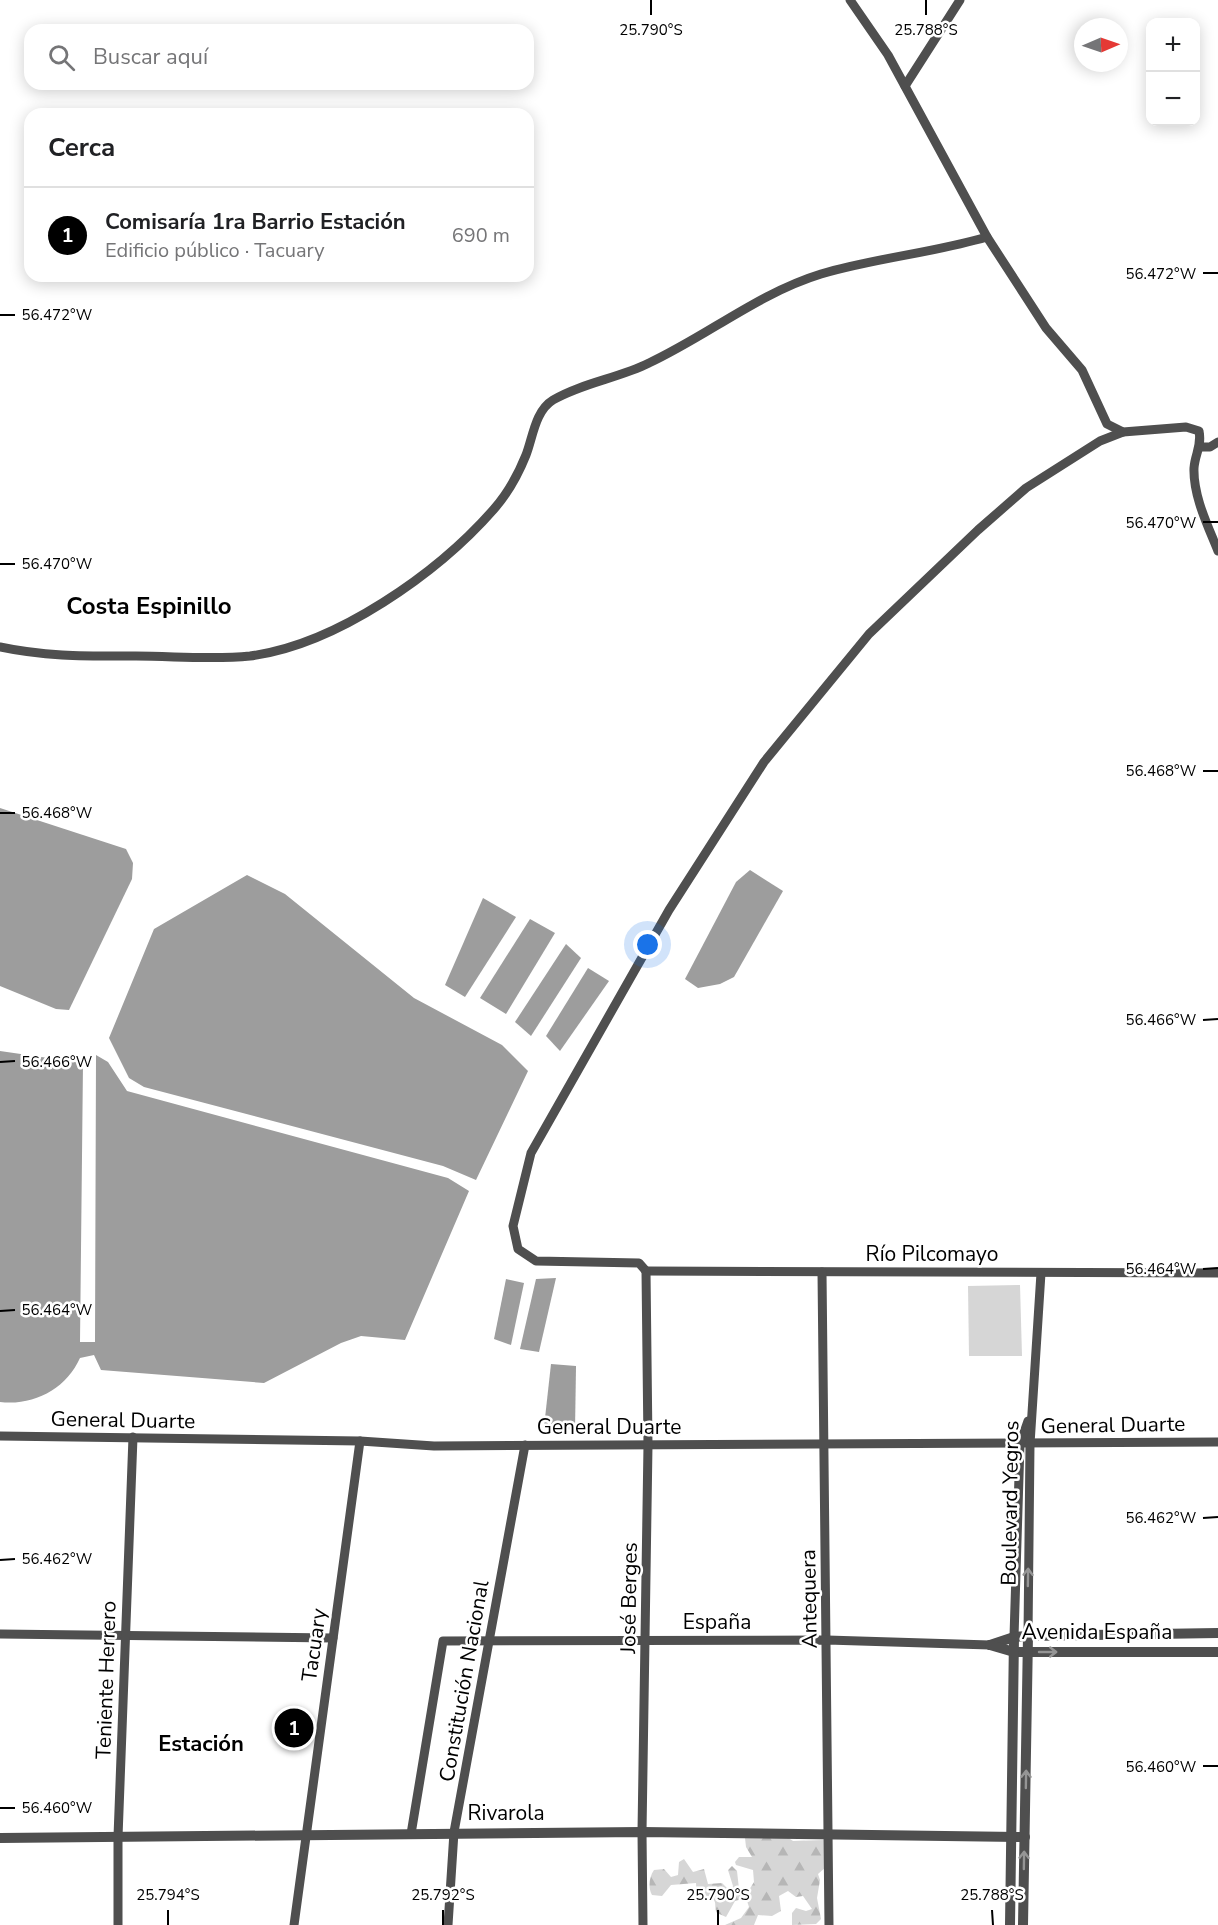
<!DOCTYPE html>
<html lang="es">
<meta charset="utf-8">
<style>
:root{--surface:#fff;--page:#f6f6f6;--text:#202124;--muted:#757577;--line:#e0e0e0;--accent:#000}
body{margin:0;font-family:"Nunito Sans",sans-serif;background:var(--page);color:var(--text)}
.controls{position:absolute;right:18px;top:18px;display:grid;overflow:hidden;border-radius:12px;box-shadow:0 3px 15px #0003}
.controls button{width:54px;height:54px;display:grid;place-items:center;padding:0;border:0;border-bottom:2px solid var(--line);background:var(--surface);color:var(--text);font:30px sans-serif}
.compass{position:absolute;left:1074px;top:18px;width:54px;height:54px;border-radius:50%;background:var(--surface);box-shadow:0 3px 15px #0003;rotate:88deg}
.you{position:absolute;left:648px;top:945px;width:21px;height:21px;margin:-15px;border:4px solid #fff;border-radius:50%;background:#1a73e8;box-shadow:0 0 0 9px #1a73e833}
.badge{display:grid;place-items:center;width:39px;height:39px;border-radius:50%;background:var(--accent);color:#fff;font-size:20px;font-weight:700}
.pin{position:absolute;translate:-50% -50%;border:3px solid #fff;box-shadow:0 2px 6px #0006}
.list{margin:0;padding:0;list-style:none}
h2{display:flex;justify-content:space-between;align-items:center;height:78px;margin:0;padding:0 24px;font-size:26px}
h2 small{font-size:20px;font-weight:400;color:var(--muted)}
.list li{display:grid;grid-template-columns:39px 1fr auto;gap:18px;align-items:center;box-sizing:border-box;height:96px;padding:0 24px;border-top:2px solid var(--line)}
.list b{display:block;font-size:22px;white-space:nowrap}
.list p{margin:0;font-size:20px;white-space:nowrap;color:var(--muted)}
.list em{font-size:20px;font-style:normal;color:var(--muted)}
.icon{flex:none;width:33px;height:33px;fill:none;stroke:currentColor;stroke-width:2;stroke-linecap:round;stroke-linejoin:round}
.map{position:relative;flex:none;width:1218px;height:1925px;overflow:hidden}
.search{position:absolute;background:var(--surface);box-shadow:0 3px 15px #0003;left:24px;top:24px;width:510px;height:66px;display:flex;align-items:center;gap:15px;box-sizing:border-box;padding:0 21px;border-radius:18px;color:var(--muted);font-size:22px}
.panel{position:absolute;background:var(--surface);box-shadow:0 3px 15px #0003;left:24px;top:108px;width:510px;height:174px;border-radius:18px}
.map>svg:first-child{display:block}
</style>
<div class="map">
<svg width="1218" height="1925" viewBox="0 0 1218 1925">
<defs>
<pattern id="forest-firs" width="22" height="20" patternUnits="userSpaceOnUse" patternTransform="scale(1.5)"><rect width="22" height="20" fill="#d6d6d6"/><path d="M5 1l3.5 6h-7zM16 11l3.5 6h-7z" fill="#b6b6b6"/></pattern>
</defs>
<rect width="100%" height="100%" fill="#fff"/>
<path fill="#d6d6d6" d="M1020,1285l2,71h-53l-1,-70z"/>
<path fill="url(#forest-firs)" d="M787,1837l6,4 31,-1 2,27 -8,7 2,6 -3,18 4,21 -5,5 -24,1v-12l4,-5 10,3 6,-2 -9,-13 -7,1 -8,-6 -9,5 2,15 -9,5 -14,-1 -4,10h-29l16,-7 8,-11 -3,-9 -11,3 -9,16 -9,-4c-4,-8 2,-11 -8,-17l-7,5 -5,-2 -1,-16 -25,2 -9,11 -10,-1c-4,-7 -3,-18 2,-25l10,-1 7,8 7,-2 1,-13 5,-3 9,13 11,-3 4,15 14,-1 9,9 2,-6 -5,-16 4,-4 5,5 2,18 10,1 5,-8 -1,-12 -17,-5 -1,-3 4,-5h13l-6,-10 -1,-9z"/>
<g fill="#9d9d9d">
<path d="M0,808l126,41 7,14 -1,16 -63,131 -13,-1 -56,-23z"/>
<path d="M750,870l33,21 -49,86 -14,7 -22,4 -13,-9 51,-97z"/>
<path d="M247,875l38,19 129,104 88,47 26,26 -52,109 -33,-14 -299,-79 -15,-9 -20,-40 45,-109z"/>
<path d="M483,898l33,19 -51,80 -20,-12z"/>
<path d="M530,919l25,14 -49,81 -26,-16z"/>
<path d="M566,944l15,14 -50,78 -16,-14z"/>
<path d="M588,968l21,13 -49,70 -14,-15z"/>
<path d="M0,1051l83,12 -3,279h15l1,-287 12,7 19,29 321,87 21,13 -64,149 -44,-4 -20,7 -77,40 -163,-13 -7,-15 -14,3c-14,31 -46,48 -80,44z"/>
<path d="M556,1278l-17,74 -19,-3 16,-70z"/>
<path d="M506,1279l18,4 -13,62 -17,-6z"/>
<path d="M551,1364l25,2 -1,64 -31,-3z"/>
</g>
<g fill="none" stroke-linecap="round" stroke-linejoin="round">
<g stroke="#4f4f4f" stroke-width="9">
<path d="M850,0l38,55 99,182 59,91 36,42 25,54 16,8 63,-5 13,4c3,15 -4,23 -5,37 -1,28 14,58 24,83"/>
<path d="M905,86l55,-86"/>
<path d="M1200,447h10l8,-5"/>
<path d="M0,647c46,10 89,9 136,9 38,0 76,4 114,0 86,-11 188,-83 244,-147 14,-16 24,-34 32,-54 7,-18 9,-44 27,-55 29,-17 66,-22 96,-37 58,-27 110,-70 172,-89 54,-16 111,-21 166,-37"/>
<path d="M646,1271l-7,-8 -103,-2 -18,-12 -5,-23 18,-73 138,-243 95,-148 105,-128 109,-104 48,-42 74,-47 23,-9"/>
<path d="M646,1271l572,2"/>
<path d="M822,1272l7,653"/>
<path d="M0,1436l360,5 74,5 784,-4"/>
<path d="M0,1634l333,4"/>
<path d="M1028,1636l2,-192 11,-171"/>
<path d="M1014,1637l6,-193 8,-23"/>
<path d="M411,1834l32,-193 384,-1 163,5"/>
<path d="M118,1925v-88l15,-400"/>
<path d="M294,1925l66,-484"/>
<path d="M448,1925l6,-93 71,-387"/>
<path d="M643,1925l-1,-93 6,-387 -2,-174"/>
</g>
<g stroke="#4f4f4f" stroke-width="10">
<path d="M990,1645l24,-8 14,-1 190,-3"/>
<path d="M990,1645l24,7h204"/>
<path d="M0,1838l642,-6 383,5"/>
<path d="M1010,1925l4,-288"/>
<path d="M1023,1925l5,-289"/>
</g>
</g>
<defs><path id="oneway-shaft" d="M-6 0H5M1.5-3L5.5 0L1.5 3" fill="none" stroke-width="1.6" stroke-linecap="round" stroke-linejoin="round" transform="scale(1.5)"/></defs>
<g stroke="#959595">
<use href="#oneway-shaft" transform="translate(1028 1577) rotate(-89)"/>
<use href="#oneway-shaft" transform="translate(1048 1652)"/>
<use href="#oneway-shaft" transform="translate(1026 1779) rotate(-89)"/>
<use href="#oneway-shaft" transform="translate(1024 1860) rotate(-89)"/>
</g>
<path fill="none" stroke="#000" stroke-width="2" d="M651,0v15M926,0v15M1203,273h15M0,315h15M1203,522h15M0,564h15M1203,771h15M0,813h15M1203,1020l15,-1M0,1062l15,-1M1203,1269l15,-1M0,1311l15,-1M1203,1518l15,-1M0,1560l15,-1M1203,1766h15M0,1808h15M168,1910v15M443,1910v15M718,1910v15M992,1910l1,15"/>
<g text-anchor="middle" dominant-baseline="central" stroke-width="5" stroke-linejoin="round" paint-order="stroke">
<g font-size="21" fill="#000" stroke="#fff">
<text x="932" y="1254">Río Pilcomayo</text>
<text transform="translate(123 1420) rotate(1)">General Duarte</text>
<text transform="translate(1113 1425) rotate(-1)">General Duarte</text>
<text x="609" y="1427">General Duarte</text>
<text transform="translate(1010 1503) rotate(-89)">Boulevard Yegros</text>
<text transform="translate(629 1598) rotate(-89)">José Berges</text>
<text transform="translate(809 1599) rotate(-91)">Antequera</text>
<text x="717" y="1622">España</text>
<text x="1097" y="1632">Avenida España</text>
<text transform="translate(314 1645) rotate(-82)">Tacuary</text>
<text transform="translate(106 1680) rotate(-88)">Teniente Herrero</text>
<text transform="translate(464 1681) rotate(-80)">Constitución Nacional</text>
<text x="506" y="1813">Rivarola</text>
</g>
<g font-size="22" font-weight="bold" fill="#000" stroke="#fff">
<text x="201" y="1744">Estación</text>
</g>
<g font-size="24" font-weight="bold" fill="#000" stroke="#fff">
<text x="149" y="606">Costa Espinillo</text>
</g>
</g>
<g font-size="15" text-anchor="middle" fill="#000" stroke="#fff" stroke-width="5" stroke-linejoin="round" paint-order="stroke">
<text x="651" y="35">25.790°S</text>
<text x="926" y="35">25.788°S</text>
<text x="1161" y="279">56.472°W</text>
<text x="57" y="320">56.472°W</text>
<text x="1161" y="528">56.470°W</text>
<text x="57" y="569">56.470°W</text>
<text x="1161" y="776">56.468°W</text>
<text x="57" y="818">56.468°W</text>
<text x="1161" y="1025">56.466°W</text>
<text x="57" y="1067">56.466°W</text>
<text x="1161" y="1274">56.464°W</text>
<text x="57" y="1315">56.464°W</text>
<text x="1161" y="1523">56.462°W</text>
<text x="57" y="1564">56.462°W</text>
<text x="1161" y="1772">56.460°W</text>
<text x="57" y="1813">56.460°W</text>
<text x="168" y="1900">25.794°S</text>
<text x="443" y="1900">25.792°S</text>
<text x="718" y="1900">25.790°S</text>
<text x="992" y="1900">25.788°S</text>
</g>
</svg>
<div class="controls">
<button>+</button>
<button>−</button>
</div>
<svg class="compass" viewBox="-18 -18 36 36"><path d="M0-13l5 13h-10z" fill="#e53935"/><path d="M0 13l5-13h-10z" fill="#757577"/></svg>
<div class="you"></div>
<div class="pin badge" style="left:294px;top:1728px">1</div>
<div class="search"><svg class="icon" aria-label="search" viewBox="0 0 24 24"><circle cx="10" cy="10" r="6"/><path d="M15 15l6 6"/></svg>Buscar aquí</div>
<section class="panel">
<h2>Cerca<small></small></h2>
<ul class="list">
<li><span class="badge">1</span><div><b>Comisaría 1ra Barrio Estación</b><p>Edificio público · Tacuary</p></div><em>690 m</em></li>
</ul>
</section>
</div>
